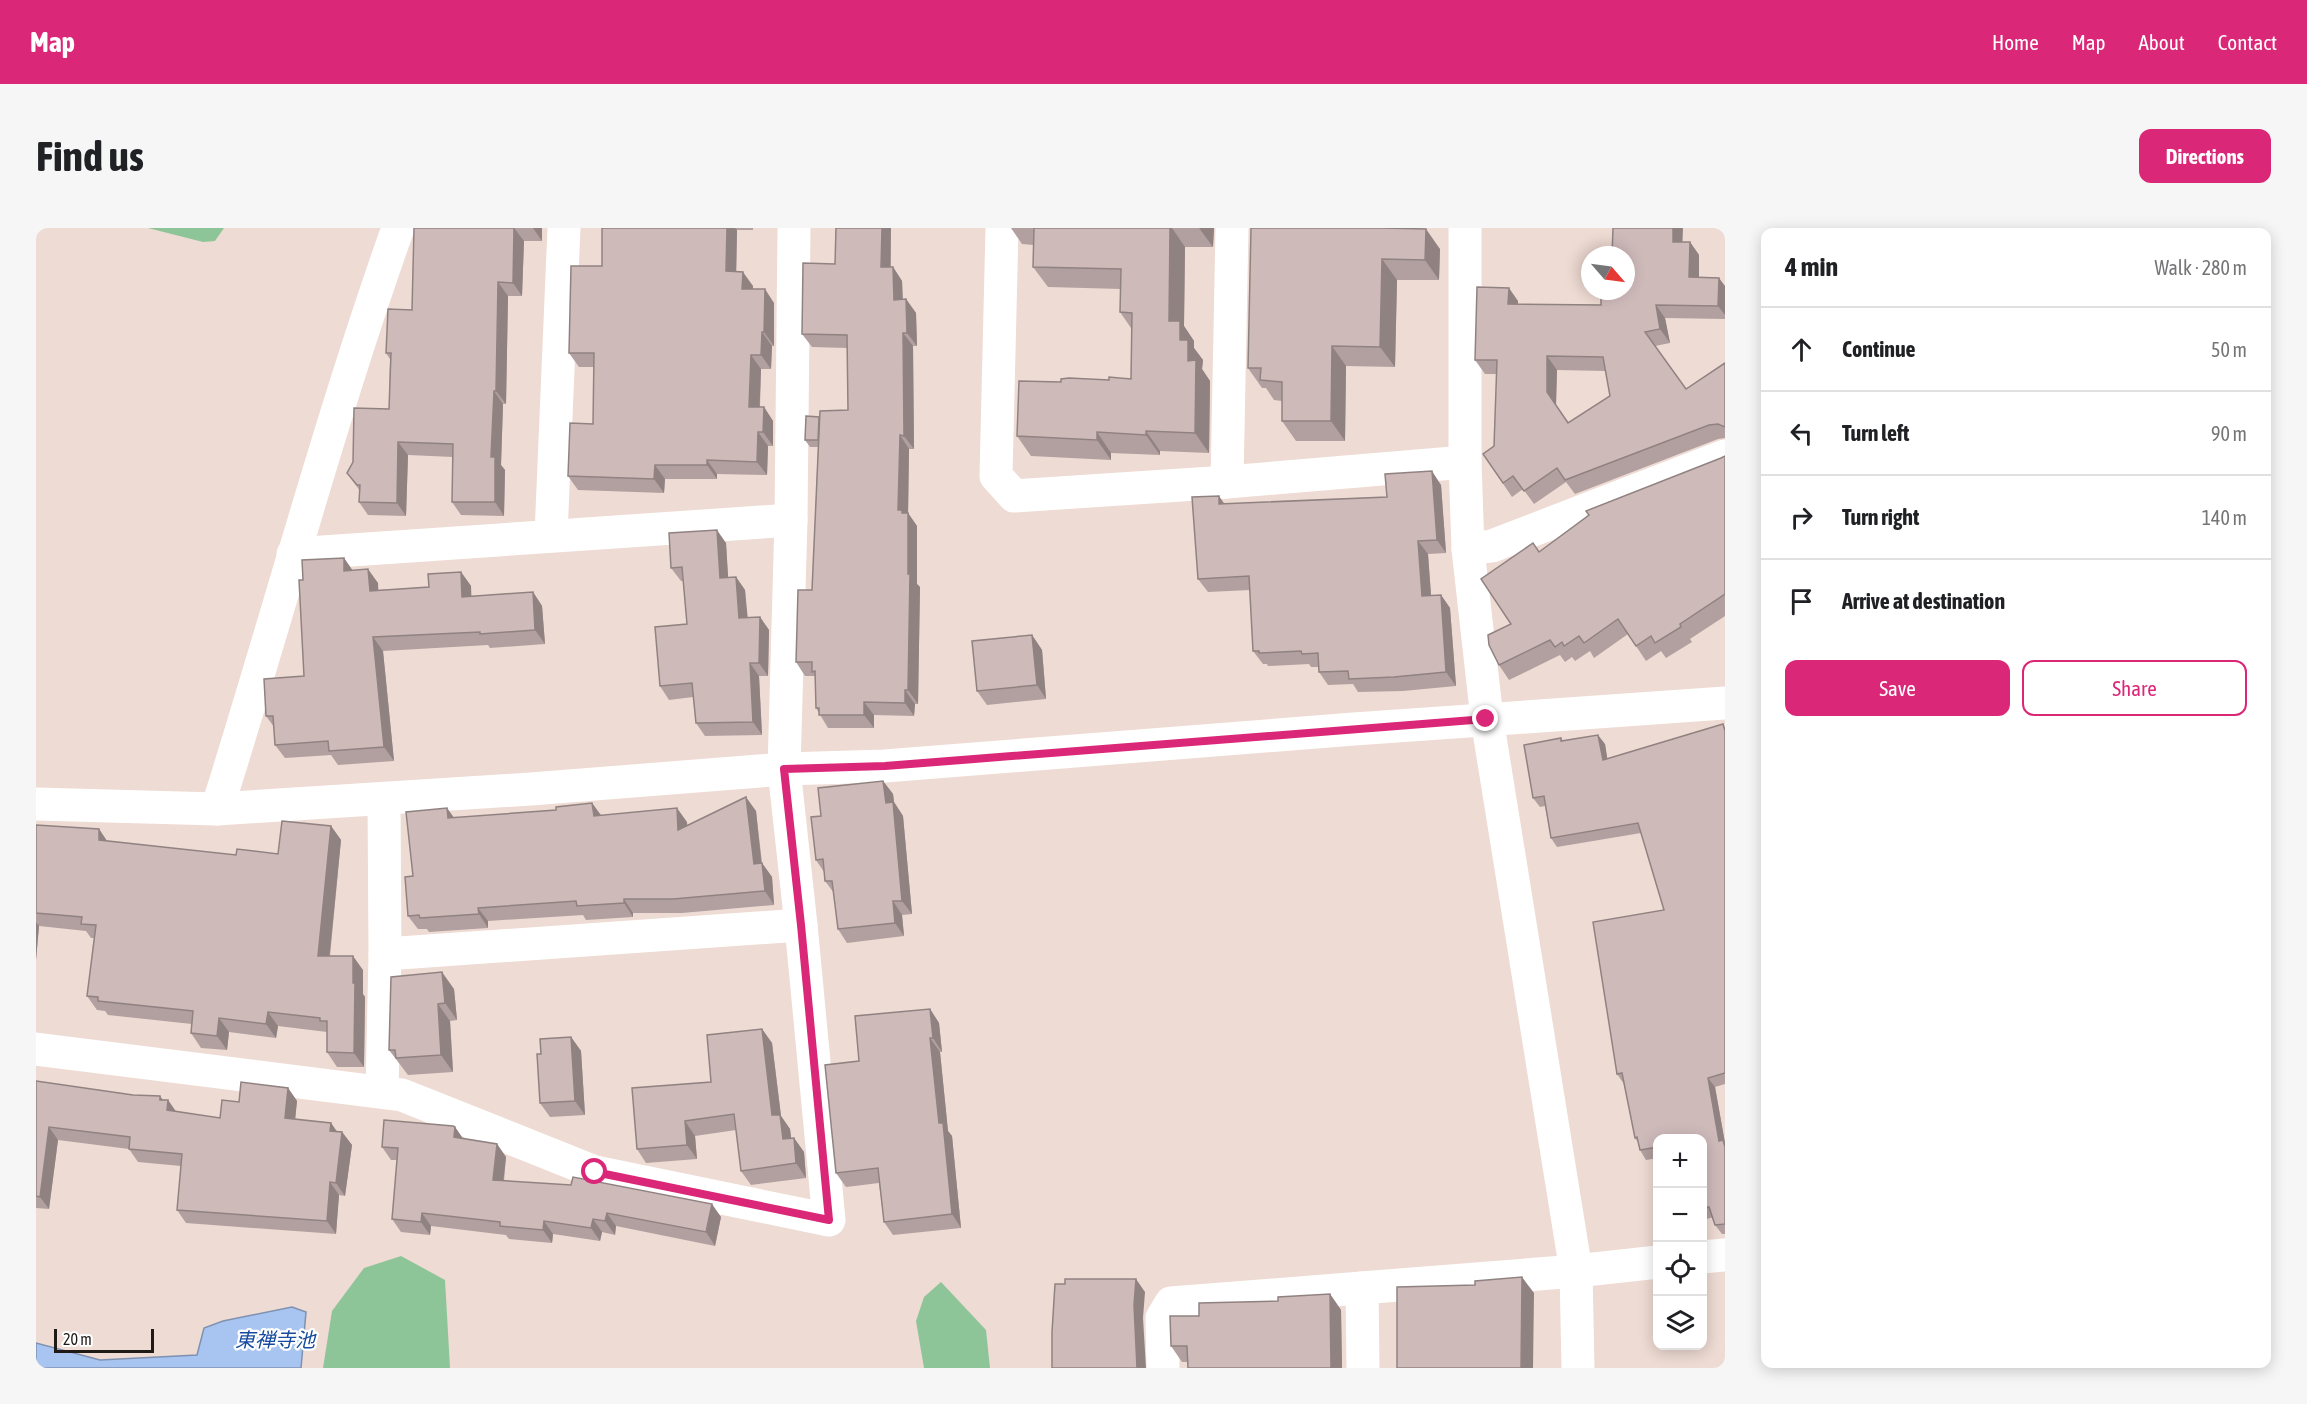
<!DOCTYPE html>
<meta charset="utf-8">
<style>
:root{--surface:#fff;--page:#f6f6f6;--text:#202124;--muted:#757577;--line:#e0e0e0;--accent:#db2777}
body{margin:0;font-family:"Asap Condensed","Noto Sans JP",sans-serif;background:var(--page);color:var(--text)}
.controls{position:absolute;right:18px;bottom:18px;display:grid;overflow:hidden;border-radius:12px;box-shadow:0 3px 15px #0003}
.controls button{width:54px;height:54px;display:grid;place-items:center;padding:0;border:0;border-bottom:2px solid var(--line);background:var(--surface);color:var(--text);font:30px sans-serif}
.compass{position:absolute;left:1545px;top:18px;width:54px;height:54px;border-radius:50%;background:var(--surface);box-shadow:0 3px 15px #0003;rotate:118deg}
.scale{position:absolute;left:18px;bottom:15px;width:100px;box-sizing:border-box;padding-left:6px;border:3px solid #201a17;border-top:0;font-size:16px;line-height:21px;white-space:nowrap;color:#201a17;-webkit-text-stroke:4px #fff;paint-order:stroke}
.stop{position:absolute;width:18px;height:18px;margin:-14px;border:4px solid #db2777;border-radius:50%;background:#fff}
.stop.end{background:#db2777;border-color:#fff;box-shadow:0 2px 6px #0008}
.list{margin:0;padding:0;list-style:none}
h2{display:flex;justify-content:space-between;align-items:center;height:78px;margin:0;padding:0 24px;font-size:26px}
h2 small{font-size:20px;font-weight:400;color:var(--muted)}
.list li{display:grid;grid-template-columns:39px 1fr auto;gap:18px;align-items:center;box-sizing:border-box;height:84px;padding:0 24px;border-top:2px solid var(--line)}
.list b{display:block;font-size:22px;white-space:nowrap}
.list em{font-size:20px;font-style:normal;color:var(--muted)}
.actions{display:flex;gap:12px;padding:18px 24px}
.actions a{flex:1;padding:14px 0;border:2px solid var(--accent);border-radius:12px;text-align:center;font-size:21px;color:var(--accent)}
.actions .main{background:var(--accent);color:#fff}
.icon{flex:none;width:33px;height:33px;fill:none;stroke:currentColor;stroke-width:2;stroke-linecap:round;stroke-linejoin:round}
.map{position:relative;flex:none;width:1689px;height:1140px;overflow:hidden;border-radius:12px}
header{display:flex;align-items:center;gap:36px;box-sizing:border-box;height:84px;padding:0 30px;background:var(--accent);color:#fff}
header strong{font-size:28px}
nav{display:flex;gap:33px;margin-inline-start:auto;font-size:21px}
.intro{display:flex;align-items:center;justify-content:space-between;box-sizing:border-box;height:144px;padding:0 36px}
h1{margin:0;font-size:42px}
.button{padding:15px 27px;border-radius:12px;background:var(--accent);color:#fff;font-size:21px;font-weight:700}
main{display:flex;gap:36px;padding:0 36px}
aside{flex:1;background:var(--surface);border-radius:12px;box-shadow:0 3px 15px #0003}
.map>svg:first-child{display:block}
</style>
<header>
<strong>Map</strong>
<nav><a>Home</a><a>Map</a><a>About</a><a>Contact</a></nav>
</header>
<div class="intro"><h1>Find us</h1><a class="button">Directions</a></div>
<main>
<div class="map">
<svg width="1689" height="1140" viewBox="0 0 1689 1140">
<rect width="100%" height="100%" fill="#eedbd3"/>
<g fill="#8ec598">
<path d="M112,0h76l-9,13 -12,1z"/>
<path d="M365,1028l44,24 5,88h-127l9,-57 32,-43z"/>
<path d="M905,1054l45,48 4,38h-66l-8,-47 8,-24z"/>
</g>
<path fill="#a8c4f1" stroke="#7f91b0" stroke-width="1.5" d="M256,1079l14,5 -5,56h-265v-25l64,17 97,-5 7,-27 19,-7z"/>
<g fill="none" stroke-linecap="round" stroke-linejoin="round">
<g stroke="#fff" stroke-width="33">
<path d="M966,0l-6,248 18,20 213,-14 238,-20"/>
<path d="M1429,0v234l3,87 19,170"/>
<path d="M1191,254l5,-254"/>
<path d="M515,307l13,-307"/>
<path d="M1432,321l24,-3 233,-90"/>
<path d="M257,326l498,-34"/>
<path d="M181,581c61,-193 113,-390 181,-581"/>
<path d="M349,726l416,-29"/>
<path d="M0,821l366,46 193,77 234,48 -28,-295 -17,-156 7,-249 3,-292"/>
<path d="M346,863l3,-137 -1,-155"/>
<path d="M1666,1029l23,-2"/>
<path d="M1326,1060l1,80"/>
<path d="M1127,1140l-1,-50 9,-15 405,-32 82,-9"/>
</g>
<g stroke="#fff" stroke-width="33">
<path d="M1451,491l89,552 2,97"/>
<path d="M0,576l181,5 314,-20 253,-20 101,-3 469,-37 371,-26"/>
</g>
</g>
<g fill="#b2a0a0" fill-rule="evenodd">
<path d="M378,0h128v13h-18l-2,55h-14l-2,108h-3l-2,61 4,5 -1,46 -43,-1 -9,-13 1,-45 -45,-2 -2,61 -38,-1 -9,-13 1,-11 -13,-18 6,-11 36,-53 1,-50 -4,-6 26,-43z"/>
<path d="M566,0h151v2h-16l-1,42 17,14v3l21,14v43h-2l-1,23h-10l-1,38h4l9,14v25h-5l-1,29 -50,-1v5h-52l-1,14 -86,-3 -10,-14 25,-52 1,-57h-15l-10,-14 33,-87z"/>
<path d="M800,0h55v39h2l9,14 1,18h3l10,14 1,33h-4l1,103h-5l-1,64 9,13v58l3,3 -2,117h-3l-1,12 -40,-1v13h-46l-12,-20 -1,-31v-1h-10l-9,-14 16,-72 6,-143h-8l-5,-7 14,-23 29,-7 -1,-62 -35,-1 -10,-13 33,-70z"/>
<path d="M975,0h203l-1,19h-28l-1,79 10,15v7l9,12 -1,9 8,12 -1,72 -49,-2v4l-49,-2v7l-80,-4 -14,-20 44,-54 70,-3v-51l-11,-16 1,-23 -73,-2 -15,-20 1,-22 -12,-1z"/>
<path d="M1215,0h147l42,21 -1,31h-42l-2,87 -49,-1 -1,75h-49l-14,-20v-20l-8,-1 -8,-12h-4l-14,-20z"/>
<path d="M1646,14h8l9,13v22l26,9v33l-60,-1 5,25 -15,3 31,43 39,-26v75l-7,1 -143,55 -9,-12 -32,22 -11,-15 -11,8 -29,-43 11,-8 3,-72h-12l-10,-14 43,-59v3l83,1zM1521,142l49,1 4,25 -41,27 -13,-18z"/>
<path d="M1689,228v160l-35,23 2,3 -26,16 -5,-7 -15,10 -18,-27 -34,24 -4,-7 -15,10 -3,-4 -7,5 -5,-7 -51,25 -10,-15 12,-41 28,-72 182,-94z"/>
<path d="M1405,257l5,68 -18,1 3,41h10l9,13 6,78 -53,5 -45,1 -5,-8 -25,1 -9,-13 -1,-5h-7l-2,-3 -41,2 -1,-2h-4l-10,-13 -3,-61 -42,2 -10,-13 27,-75 162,-7z"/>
<path d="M690,315l2,35 8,-1 9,13 2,28 13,-1 9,13 -1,46h-9l3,59 -57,1 -9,-13 -3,-26 -24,3 -9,-14 27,-62 -4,-43h-2l-10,-13z"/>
<path d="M308,330l8,12 26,13v7l51,-3 32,-15 10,14v10l62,-4 9,14 3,38 -55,4 -2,-3 -105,6 11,110 -56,4 -7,-10 -46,3 -10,-13 -1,-18 -8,-11 38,-40 -1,-96z"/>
<path d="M996,407l10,15 4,49 -59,6 -10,-14z"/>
<path d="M1689,499v357l-10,3 10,56v91h-3l-7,-9 -2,-8 -9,3 -2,-3v-79h-44v20l-12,2 -6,-10 -2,-8 -3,-4 -11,-54 -7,-10 47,-164 -23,-77 -84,14 -6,-9 -6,-32 -5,1 -7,-9 28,-60 2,3 42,3 2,15z"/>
<path d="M847,553l10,13 1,8 9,14 9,98 -10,1 2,21 -57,7 -9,-14 -4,-36 -9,-12 -1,-9 -8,-12 5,-44z"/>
<path d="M556,575l9,12 86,7v4l69,-15 6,52 10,14 2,28 -92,8h-49v4l-47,3 -3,-5 -95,6v7l-59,4 -2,-3h-9l-10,-13 5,-40 34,-68 7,10 102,-8z"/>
<path d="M0,597l63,4 8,12 129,14 42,-1 53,-28 10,14 -11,116 33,14v24l2,3 -1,70h-27l-10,-15v-20l-49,-6 -2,12 -47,-6 -2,18 -26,-2 -10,-15 1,-9 -84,-9 -3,-4 -8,-1 -10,-14 7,-58h-3l-5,-7 -47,-5 -3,34z"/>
<path d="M355,749l63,12 3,31 -7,1 3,51 -45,3 -19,-25z"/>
<path d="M894,781l9,14 3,29h-2l8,79 4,5 9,92 -68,7 -9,-13 -5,-39 -33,4 -10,-14 23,-112z"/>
<path d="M726,801l10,14 9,73 9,13 1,9h3l10,14 2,26 -55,7 -10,-14 -5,-41 -41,6 2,23 -51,4 -9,-14 74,-67z"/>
<path d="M535,809l10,14 4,64 -35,2 -10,-14 1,-49z"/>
<path d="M0,853l132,19 8,12 44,6 19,-16 49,-14 9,13 -2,18 36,4 6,9h5l10,13 -7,51 -6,-1 -3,39 -150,-11 -9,-13 4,-44 -43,-4 -9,-13 -71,-9 -9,69 -13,-1z"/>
<path d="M419,899l8,12 34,5 9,13 -2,24 217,36 -6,29 -99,-20 -1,9 -13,-3 -2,9 -47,-7 -1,9 -43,-4 -3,-4 -75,-9 -1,9 -29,-3 -9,-13 5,-59h-6l-9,-13z"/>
<path d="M1294,1066l11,16 1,58h-154v-6h-6l-11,-16 28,-30 79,-15z"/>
</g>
<g fill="#918282">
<path d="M478,0l10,13 -2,55 -9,-13z"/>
<path d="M497,0h9v13z"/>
<path d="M691,0h8l2,2 -1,55 -10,-14z"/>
<path d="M846,0h9l-1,53 -9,-14z"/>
<path d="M1134,0h2l13,19 -1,79 10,15v7l9,12 -1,9 8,12 -1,72 -14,-20 -7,-72 -19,-40z"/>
<path d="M1163,0h15l-1,19z"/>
<path d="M1637,0h10l-1,27 -9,-13z"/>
<path d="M1390,1l14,20 -1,31 -14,-20z"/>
<path d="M1654,14l9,13v36l-10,-14z"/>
<path d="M1346,31l15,21 -2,87 -15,-20z"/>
<path d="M857,39l9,14 1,32 -9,-13z"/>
<path d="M707,44l10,14 -1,17 -10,-14z"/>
<path d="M1683,50l6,8v29l-7,-9z"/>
<path d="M462,54l10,14 -2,108 -10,-13z"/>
<path d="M1473,60l9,13v16l-10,-13z"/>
<path d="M729,61l9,14v43l-10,-14z"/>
<path d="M870,71l10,14 1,33 -10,-13z"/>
<path d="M1620,77l9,13 5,25 -10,-14z"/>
<path d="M726,104l10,14 -1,23 -10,-14z"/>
<path d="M867,105l10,13 1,103 -10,-13z"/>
<path d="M1296,118l14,20 -1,75 -14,-20z"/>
<path d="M715,127l10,14 -2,52 -10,-14z"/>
<path d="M1511,128l10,14 -1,35 -9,-13z"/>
<path d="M458,163l9,13 -2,61 4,5 -1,46 -9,-14 -4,-45z"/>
<path d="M728,179l9,14v25l-10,-14z"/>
<path d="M1110,203l14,20v4l-14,-20z"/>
<path d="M722,204l10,14 -1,29 -10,-13z"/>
<path d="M1061,204l14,21v7l-14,-20z"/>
<path d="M864,207l9,14 -1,69v-5l9,13v58l3,3 -2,117 -10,-14v-116l-10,-64z"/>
<path d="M362,214l10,13 -2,61 -9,-13z"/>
<path d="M671,232l10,14v5l-10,-14z"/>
<path d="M619,237l10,14 -1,14 -10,-14z"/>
<path d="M1396,243l9,14 5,68 -9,-13z"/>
<path d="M1183,268l9,13 -9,-5z"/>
<path d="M681,302l9,13 3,48 -9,-13z"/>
<path d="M1382,313l10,13 4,55 -10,-13z"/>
<path d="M308,330l9,13h-9z"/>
<path d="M332,341l10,14 1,21 -9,-13z"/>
<path d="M425,344l10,14 1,24 -10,-13z"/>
<path d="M700,349l9,13 4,41 -10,-13z"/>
<path d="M497,364l9,14 3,38 -10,-14z"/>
<path d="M1405,367l9,13 6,78 -10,-14z"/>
<path d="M724,389l9,13 -1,46 -9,-13z"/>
<path d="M996,407l10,15 4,49 -9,-14z"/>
<path d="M337,409l10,14 11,110 -10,-14z"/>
<path d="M714,435l9,13 3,59 -9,-13z"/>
<path d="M869,462l10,14 -1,12 -9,-13z"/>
<path d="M828,474l10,13v13l-10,-13z"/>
<path d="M1562,507l7,9 4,25 -6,-9z"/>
<path d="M847,553l10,13 1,8 9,14 9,98 -10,-13 -16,-98z"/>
<path d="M710,569l10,14 7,67 -9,-14z"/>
<path d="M556,575l10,14 -8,-1z"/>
<path d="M411,580l10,14 -9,-4z"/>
<path d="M641,580l10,14 1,22 -10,-14z"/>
<path d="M295,598l10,14 -13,131 -10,-15z"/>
<path d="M63,601l10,15 -10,-4z"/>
<path d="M726,635l10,14 2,28 -9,-14z"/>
<path d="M588,671l9,14v4l-9,-14z"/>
<path d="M857,673l9,14 2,21 -9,-13z"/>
<path d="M442,680l10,13v7l-9,-14z"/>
<path d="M0,694l3,4 -3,34z"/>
<path d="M317,728l10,14v24l2,3 -1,70 -10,-14z"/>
<path d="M406,744l12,17 3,31 -12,-17z"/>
<path d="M402,776l12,17 3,51 -12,-17z"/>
<path d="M894,781l9,14 3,29 -9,-14z"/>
<path d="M232,784l10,14 -2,12 -10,-14z"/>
<path d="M183,790l10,14 -2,18 -10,-14z"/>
<path d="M726,801l10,14 9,73 9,13 3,24 -10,-14 -11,-24z"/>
<path d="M535,809l10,14 4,64 -10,-14z"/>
<path d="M894,810l10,14 8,79 4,5 9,92 -9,-14 -13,-91z"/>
<path d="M1672,850l7,9 10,56v6l-6,-8z"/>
<path d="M252,860l9,13 -3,30 -9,-13z"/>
<path d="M124,868l8,11v-7l9,13 -1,10 -16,-23z"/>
<path d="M649,893l10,15 2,23 -10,-14z"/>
<path d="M295,895l9,13 -10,-5z"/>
<path d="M13,899l9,13 -9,69 -9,-12z"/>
<path d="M419,899l9,13 -10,-3z"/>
<path d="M306,904l10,13 -7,51 -9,-13z"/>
<path d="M758,910l10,14 2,26 -10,-15z"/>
<path d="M461,916l9,13 -4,36 -9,-13z"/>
<path d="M294,954l9,13 -3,39 -9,-13z"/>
<path d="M676,976l9,13 -6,29 -9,-14z"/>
<path d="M386,985l9,13 -1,9 -9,-13z"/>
<path d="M571,985l9,13 -1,9 -10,-14z"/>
<path d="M557,991l9,13 -2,9 -9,-13z"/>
<path d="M508,993l9,13 -1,9 -9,-13z"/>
<path d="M1486,1049l12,16 -1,75h-12z"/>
<path d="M1100,1051l9,13 -2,26 3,50h-9l-3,-63z"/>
<path d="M1294,1066l11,16 1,58h-11z"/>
</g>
<g fill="#cfbaba" stroke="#918282" stroke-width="1.5" fill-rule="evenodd">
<path d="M378,0h100l-1,55 -15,-1 -2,109h-2l-3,66h4v45h-43l1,-58 -55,-2 -1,61 -38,-1 1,-17h-3l-10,-12 6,-11 1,-54 35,1 2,-56h-5l2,-44 24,1z"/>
<path d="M566,0h125l-1,43 17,1 -1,17h23l-1,43h-2l-1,23h-10l-2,52h15l-1,25h-5l-1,30 -50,-2v5h-52l-1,14 -86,-3 2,-53 23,1 1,-71h-25l2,-87h31z"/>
<path d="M800,0h46l-1,39h12l1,33 12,-1 1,34h-4l1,103 -4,-1 -2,75h4v3h6v61h2l-2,116h-3v13l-41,-1v13h-45v-7h-3l-1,-37 -3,1v-10h-16l2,-72h14l8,-179 28,-1 -1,-75 -45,-1 1,-71 32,1z"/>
<path d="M998,0h136l-1,93h11v19h8v21l8,-1 -1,73 -49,-2v4l-49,-3v8l-80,-4 2,-55 42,1v-3l8,-1 40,2v-3l22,2 1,-66 -12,-1 1,-43 -88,-2z"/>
<path d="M1215,0h132l43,1 -1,31 -43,-1 -2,88 -48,-1 -1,75h-49v-39l-22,-2 1,-12h-13z"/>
<path d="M1577,0h60v14h17l-1,35 30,1 -1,28 -62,-1 4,24 -15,3 41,57 39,-26v64l-7,-3 -9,1 -144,55 -8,-12 -33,23 -11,-15 -10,7 -20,-29 11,-8 3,-86h-22l2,-73 32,1 -1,16 93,1v-14h25v-36h-14zM1511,128l56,1 7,39 -42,27 -21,-31z"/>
<path d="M770,188l13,1 -1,23h-13z"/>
<path d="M1689,228v138l-45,30 1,3 -26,16 -4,-7 -15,10 -18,-27 -34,24 -5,-7 -15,10 -2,-4 -7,5 -5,-7 -51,25 -10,-20 -1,-10 23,-11 -30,-45 52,-36 6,9 50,-37 -3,-4 135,-53z"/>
<path d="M1396,243l5,69 -19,1 4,55 19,-1 5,77 -52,5 -45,2 -1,-8 -29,1 -1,-19 -16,1 -1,-3 -42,2v-2h-6l-4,-75 -51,3 -6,-82 27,-1v8l168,-7 -2,-23z"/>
<path d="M681,302l3,48 16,-1 3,41 21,-1 -1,46h-9l3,59 -57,1 -4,-40 -32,3 -5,-59 32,-3 -5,-57 -11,1 -2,-35z"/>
<path d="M308,330v13l24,-2 2,22 59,-4 -1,-13 33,-2 1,25 71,-5 2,38 -55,4v-2l-107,5 11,110 -55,4 -1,-10 -53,4 -2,-29h-7l-2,-37 40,-3 -5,-96h4l-1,-20z"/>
<path d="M996,407l5,50 -60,6 -5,-50z"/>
<path d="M1687,496l2,7v342l-17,5 11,63 4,-1 2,7v77l-10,1 -6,-18 -7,2v-71h-44v9l-18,3 -3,-13 -2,1 -13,-65 -5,1 -24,-152 71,-12 -26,-87 -87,15 -7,-42 -11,2 -9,-53 37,-7v3l37,-6 5,25z"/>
<path d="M847,553l3,22 7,-1 9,99h-9l2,22 -57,6 -6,-48h-7l-2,-22 -7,1 -5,-43 10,-1 -3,-28z"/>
<path d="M710,569l8,67 8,-1 3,28 -92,8h-49v4l-47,3 -1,-5 -98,7 1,6 -59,4 -1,-3 -11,1 -3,-39 8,-1 -7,-64 41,-4 1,10 108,-8v-3l36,-4 2,13 83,-8 1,22z"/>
<path d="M246,593l49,5 -13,130h35v27h2l-1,70 -27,-1v-31h-7v-3l-52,-6 -2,12 -47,-6 -2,18 -26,-3 2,-22 -95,-10v-4l-11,-1 9,-71 -15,-1 1,-7 -46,-4v-88l63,4v11l137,15 1,-6 41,5z"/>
<path d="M406,744l3,31 -7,1 3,51 -45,3 -1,-8h-6l2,-73z"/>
<path d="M894,781l3,29h-3l9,85h4l9,91 -68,8 -6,-54 -42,5 -11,-108 34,-4 -4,-45z"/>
<path d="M726,801l10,86h8l3,24 11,-1 2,25 -55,8 -7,-57 -49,7 2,24 -50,4 -5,-61 79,-6 -4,-47z"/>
<path d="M535,809l4,64 -35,2 -3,-49h4l-1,-15z"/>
<path d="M0,853l97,14 27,1v4h8l-1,10 53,8 2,-18 17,2 2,-20 47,6 -3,30 46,5 -1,8 12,1 -6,51 -6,-1 -3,39 -150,-11 5,-56 -53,-5 1,-12 -81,-10 -9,70 -4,-1z"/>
<path d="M348,892l69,6 2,1 -1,10 43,7 -4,36 78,5 2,-8 139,27 -6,28 -99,-19 -2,8 -12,-2 -2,9 -47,-7 -1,9 -43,-4v-4l-78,-9 -1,9 -29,-3 6,-71 -16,-1z"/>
<path d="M1486,1049l-1,91h-124v-81l78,-2v-4z"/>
<path d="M1029,1051h71l-2,26 3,63h-85v-36l3,-48h10z"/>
<path d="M1294,1066l1,74h-143l-1,-22h-16l-1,-30h29v-13l79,-2v-4z"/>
</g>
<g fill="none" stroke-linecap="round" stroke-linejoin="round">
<path stroke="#db2777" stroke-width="8" d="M559,944l234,48 -28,-295 -17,-156 101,-3 601,-47"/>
</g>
<g text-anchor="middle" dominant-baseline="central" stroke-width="4.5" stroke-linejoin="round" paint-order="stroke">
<g font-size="20" font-style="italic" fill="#164b9f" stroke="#fff">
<text x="239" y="1111">東禅寺池</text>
</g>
</g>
</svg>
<div class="controls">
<button>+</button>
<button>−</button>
<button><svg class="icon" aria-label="locate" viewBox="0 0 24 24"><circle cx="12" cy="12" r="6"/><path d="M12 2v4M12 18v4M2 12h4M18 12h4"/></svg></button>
<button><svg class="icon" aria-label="layers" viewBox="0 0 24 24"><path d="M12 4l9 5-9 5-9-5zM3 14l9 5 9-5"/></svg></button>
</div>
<svg class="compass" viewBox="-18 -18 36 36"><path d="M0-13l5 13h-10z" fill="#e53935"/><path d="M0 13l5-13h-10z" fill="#757577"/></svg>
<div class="scale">20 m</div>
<div class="stop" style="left:559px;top:944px"></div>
<div class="stop end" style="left:1450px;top:491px"></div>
</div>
<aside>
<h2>4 min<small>Walk · 280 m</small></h2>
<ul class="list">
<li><svg class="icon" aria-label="ahead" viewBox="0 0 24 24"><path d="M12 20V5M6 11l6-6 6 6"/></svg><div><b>Continue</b></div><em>50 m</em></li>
<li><svg class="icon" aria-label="left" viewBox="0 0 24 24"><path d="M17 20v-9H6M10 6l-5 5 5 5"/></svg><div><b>Turn left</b></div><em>90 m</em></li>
<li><svg class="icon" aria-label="right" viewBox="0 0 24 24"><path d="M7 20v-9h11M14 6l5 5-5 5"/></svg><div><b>Turn right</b></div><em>140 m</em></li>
<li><svg class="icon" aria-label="arrive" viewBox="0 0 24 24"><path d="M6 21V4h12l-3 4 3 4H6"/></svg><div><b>Arrive at destination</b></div></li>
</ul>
<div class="actions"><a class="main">Save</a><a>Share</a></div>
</aside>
</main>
